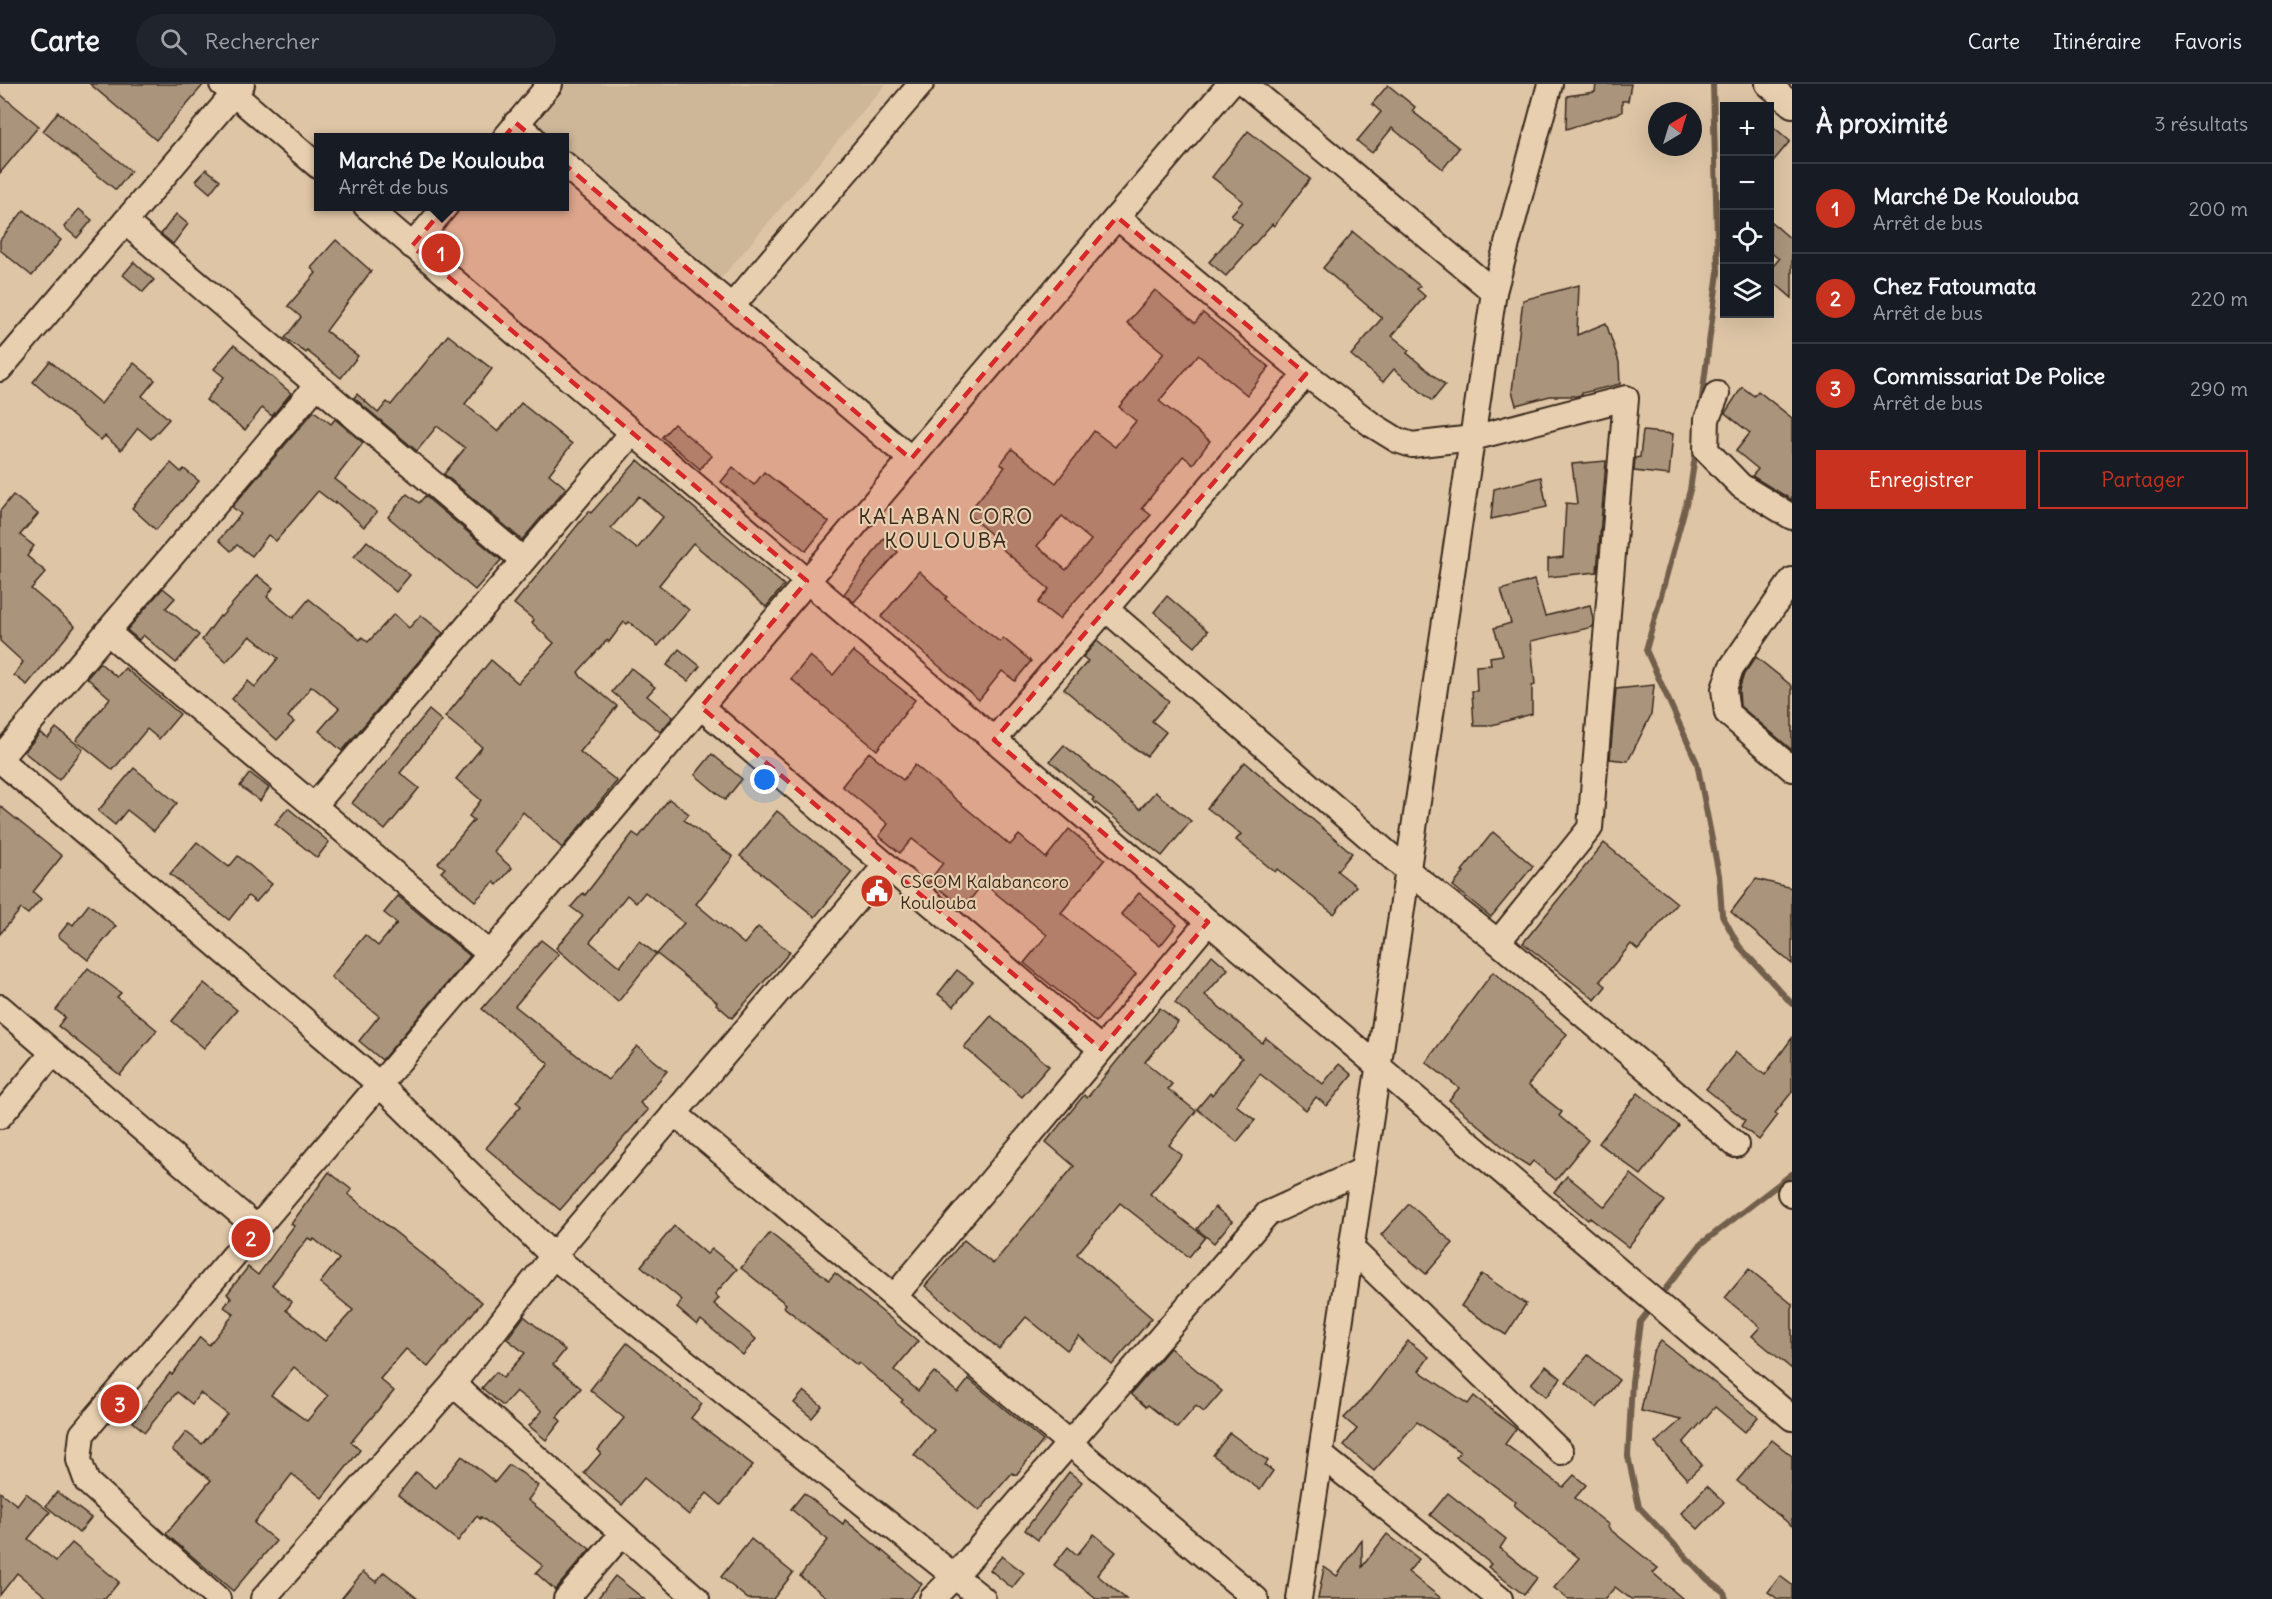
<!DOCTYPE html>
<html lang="fr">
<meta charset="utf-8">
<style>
:root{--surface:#171b24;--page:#20242c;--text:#f1f3f6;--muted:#9ea1a6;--line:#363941;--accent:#c8321e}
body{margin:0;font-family:Delius,sans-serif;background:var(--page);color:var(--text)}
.controls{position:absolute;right:18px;top:18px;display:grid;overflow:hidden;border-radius:0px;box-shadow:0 6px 24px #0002}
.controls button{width:54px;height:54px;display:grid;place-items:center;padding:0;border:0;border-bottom:2px solid var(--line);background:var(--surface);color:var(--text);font:30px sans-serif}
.compass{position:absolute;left:1648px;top:18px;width:54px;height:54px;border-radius:50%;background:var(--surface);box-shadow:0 6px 24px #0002;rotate:38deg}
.you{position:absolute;left:765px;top:696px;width:21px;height:21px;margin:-15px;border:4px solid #fff;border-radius:50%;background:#1a73e8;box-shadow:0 0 0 9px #1a73e833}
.badge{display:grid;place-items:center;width:39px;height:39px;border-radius:50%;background:var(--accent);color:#fff;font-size:20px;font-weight:700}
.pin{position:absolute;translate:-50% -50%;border:3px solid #fff;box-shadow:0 2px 6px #0006}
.popup{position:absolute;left:314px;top:49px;width:255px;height:78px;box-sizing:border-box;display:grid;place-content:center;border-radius:0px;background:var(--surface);filter:drop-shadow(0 2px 4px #0005);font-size:20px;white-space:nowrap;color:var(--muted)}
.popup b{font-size:22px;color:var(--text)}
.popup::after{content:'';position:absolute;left:50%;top:100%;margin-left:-12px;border:12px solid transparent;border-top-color:var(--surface)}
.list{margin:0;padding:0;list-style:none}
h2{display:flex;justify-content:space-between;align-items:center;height:78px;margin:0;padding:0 24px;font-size:26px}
h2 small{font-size:20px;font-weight:400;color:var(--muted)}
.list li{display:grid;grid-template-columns:39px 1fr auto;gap:18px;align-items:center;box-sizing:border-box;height:90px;padding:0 24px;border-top:2px solid var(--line)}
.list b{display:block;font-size:22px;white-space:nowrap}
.list p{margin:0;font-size:20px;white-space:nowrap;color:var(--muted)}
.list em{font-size:20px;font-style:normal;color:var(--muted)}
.actions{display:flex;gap:12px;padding:18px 24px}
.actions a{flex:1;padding:14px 0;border:2px solid var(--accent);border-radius:0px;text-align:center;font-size:21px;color:var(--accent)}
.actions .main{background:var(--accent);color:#fff}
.icon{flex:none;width:33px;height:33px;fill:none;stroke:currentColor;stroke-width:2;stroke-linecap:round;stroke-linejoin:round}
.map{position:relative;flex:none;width:1792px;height:1515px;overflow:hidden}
header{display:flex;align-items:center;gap:36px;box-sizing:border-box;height:84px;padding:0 30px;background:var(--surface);border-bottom:2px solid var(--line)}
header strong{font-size:28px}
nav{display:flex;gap:33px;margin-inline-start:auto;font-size:21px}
.search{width:420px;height:54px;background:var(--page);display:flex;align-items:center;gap:15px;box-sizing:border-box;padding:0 21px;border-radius:33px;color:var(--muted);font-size:22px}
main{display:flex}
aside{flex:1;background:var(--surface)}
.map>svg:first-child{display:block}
</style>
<header>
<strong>Carte</strong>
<div class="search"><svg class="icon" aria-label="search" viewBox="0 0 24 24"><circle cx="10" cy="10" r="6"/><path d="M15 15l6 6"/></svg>Rechercher</div>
<nav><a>Carte</a><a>Itinéraire</a><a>Favoris</a></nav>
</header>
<main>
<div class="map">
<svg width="1792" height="1515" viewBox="0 0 1792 1515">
<rect width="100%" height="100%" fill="#dec5a6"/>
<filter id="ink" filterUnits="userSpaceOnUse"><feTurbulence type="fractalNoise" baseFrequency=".0167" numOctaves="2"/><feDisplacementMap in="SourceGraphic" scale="12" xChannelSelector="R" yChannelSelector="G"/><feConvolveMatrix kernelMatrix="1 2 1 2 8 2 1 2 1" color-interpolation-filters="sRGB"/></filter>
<g filter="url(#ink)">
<path fill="#ceb799" d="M559,0h327l-173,204 -149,-133v-17l-20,-1 -17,-15z"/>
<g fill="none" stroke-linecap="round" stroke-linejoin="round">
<g stroke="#725e4c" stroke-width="6">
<path d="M1701,322l17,-134 -5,-188"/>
<path d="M1696,365l-6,41 -44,160 51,113 22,112 3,40 17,31 53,58"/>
<path d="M1659,1213l42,-53 91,-70"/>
<path d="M1653,1221l-13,17 -8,60 -4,74 11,51 68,72 17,13 2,7"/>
</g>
</g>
<g fill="#aa957c" stroke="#3b2a1e" stroke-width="1.5" fill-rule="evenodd">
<path d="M90,0h114l-48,56z"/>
<path d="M1596,0h35l-3,17h-6v11l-56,17 1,-33 28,-4z"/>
<path d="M1388,1l27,22 -3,4 47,37 -16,21 -51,-41 -20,25 -15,-12 24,-29 -9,-8z"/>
<path d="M0,10l39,32 -39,47z"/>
<path d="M58,28l73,59 -15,19 -73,-59z"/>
<path d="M1770,40l20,17 -20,24z"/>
<path d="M1248,47l62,48 -36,47 -2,-2 -46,52 -17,-14 33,-38 -11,-9 12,-14 -31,-24z"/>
<path d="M206,85l14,11 -10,13 -14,-12z"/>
<path d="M79,125l13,11 -15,18 -13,-11z"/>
<path d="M24,126l37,30 -29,36 -32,-26v-10z"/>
<path d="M176,130l12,10 -15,20 -12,-10z"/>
<path d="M1770,137l22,19v58l-22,-19v-9l9,-11 -9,-7z"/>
<path d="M1353,148l67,54 -3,3 8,7 -33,40 17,14 -2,3 38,32 -13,16 -38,-32 -11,13 -32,-27 31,-37 -59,-50z"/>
<path d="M336,156l35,31 -45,60 32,25 -17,22 -34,-27 -1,2 -21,-15 16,-21 -13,-11 28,-33 -5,-5z"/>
<path d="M134,178l20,18 -11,12 -20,-17z"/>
<path d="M1579,201l-2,50 29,-12 13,39 1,22 -38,9v2l-6,1h-26l-34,9 -4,-14 11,-91z"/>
<path d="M1155,206l40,33 8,-10 66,54 -22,28 -49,-40 -39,46 51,40 -17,23 -10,-8 -41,52 9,7 -92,104 -21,-16 11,-14 -49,-42 3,-3 -36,-30 38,-47 -5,-3 12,-15 44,34 38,-52 21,16 21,-26 -17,-14 45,-54 -37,-30zM1062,432l29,24 -25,30 -29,-24z"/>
<path d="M448,251l44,34 -27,35 33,28 23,-29 51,41 -23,30 17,14 -44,52 -78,-66 21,-26 -28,-22 -20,25 -63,-53 3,-4 21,19 9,-11 4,3z"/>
<path d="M234,261l57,48 -19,23 -10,-8 -17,22 -39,-30 18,-23 -10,-8z"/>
<path d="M50,277l51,43 33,-41 21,17 -13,16 27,23 -18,20 -13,-11 -17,22 -16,-14 -4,4 -68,-58z"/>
<path d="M1742,303l12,9 4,-5 34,27v82l-40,-24 6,-7 -22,-18 14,-18 -25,-20z"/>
<path d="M314,327l17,13 4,-5 28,24 -28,36 42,33 -13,15 -28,-25 -1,2 -17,-13 -42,50 -8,-6 -16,21 -15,-11 -6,6 -12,-11 22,-26 -9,-7z"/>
<path d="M674,340l38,32 -12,13 -38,-32z"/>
<path d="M1643,347l30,3 -4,41 -35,-4 1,-13 5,-1z"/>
<path d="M638,376l146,125 -18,22 -73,-64 -34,42 30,25 -31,36 -29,-24 -2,2 -3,-2 -15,20 -2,-2 -29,32 3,5 36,29 -37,46 37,29 -55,67 -39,-36 -29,40 18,16 -15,17 -3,-3 -19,19 -34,-29 4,-4 -7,-5 36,-43 -5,-4 12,-16 -25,-21 26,-32 -37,-30 46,-57 27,23 36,-40 -22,-20 2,-3 -20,-16 75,-93 2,2zM639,412l24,21 -26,32 -26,-21z"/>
<path d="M1606,377l-9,111 -49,5v-18l15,-2 3,-54 11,1 -5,-40z"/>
<path d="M171,379l10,9 3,-3 15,12 -43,49 -24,-22z"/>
<path d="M733,383l21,18 10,-13 65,50 -23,29 -85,-69z"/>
<path d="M1541,393l6,30 -56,12 3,-30z"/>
<path d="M407,410l12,9 6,-7 76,64 -26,30 -87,-73z"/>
<path d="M13,411l25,19 -18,21 14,11 -7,10 19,16 -15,17 44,37 -48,59 -13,-10 9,-13 -23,-21v-130z"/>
<path d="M884,454l14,14 -44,50 -10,-8z"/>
<path d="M367,457l43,34 -14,17 -42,-35z"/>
<path d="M919,487l28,26 -2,2 55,43 3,-4 28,23 -16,20 -13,-10 -23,29 -98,-83z"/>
<path d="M257,491l16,13 -6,9 26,21 16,-19 51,41 2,-3 6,5 26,-28 15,14 12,-13 22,18 -101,118 -23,-20 20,-23 -25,-20 -3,-1 -23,30 6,5 -17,18 -45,-41 16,-18 7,6 23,-29 -28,-22 -24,26 -24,-22 18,-24 1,1z"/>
<path d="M1534,496l11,36 45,-11 3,14v8l-62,14 4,44 -3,1v28l-44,12h-14l-2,-35h5l-1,-25 15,-1 -1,-8 13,-2 -9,-27 17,-5 -10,-33z"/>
<path d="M163,504l12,10 -9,10 33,27 -23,28 -33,-28 -4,5 -12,-10z"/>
<path d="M1167,512l41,35 -13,16 -41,-35z"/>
<path d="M1097,557l72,60 -17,20 14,11 -19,24 -16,-10 -67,-57 24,-28 -5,-4z"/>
<path d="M679,565l21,17 -12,15 -21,-16z"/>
<path d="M853,567l62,49 -38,50 -86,-71 19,-23 23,19z"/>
<path d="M1756,573l36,29v64l-52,-44 -1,-16 5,-16z"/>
<path d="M100,579l17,14 8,-9 55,46 -21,25 -12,-10 -34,41 -37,-30 34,-42 -23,-20z"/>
<path d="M631,584l24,19 -8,9 26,21 -13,15 -48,-40z"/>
<path d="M1654,601l-3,30 -23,46 -18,-2 6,-70z"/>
<path d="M429,626l13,11 -42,52 19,15 -34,42 -33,-27z"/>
<path d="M56,644l27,21 -24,31 -35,-28 16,-19 8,5z"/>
<path d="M1064,661l76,64 15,-17 36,29 -29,35 -70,-56 2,-2 -44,-37z"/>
<path d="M869,668l34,28 12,-15 95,80 9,-10 27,23 23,-29 36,30 -44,54 75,61 -40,48 -72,-59 23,-28 -64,-52 -19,25 -35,-27 14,-18 -31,-24 -12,14 -21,-17 9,-12 -46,-38z"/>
<path d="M712,670l30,25 -17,21 -30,-25z"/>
<path d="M1245,678l107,91 -15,18 19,15 -22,28 -57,-45 -2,3 -39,-32 5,-6 -34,-26z"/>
<path d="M134,684l43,35 -23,28 -27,-21 -12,15 -17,-14z"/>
<path d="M250,689l19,15 -9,13 -20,-15z"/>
<path d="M669,715l20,15 -5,6 49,37 -37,47 48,40 14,-17 32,25 -58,66 -16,-14 1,-2 -60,-48 27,-31 -39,-31 -9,11 -9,-8 -37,47 30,25 19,-26 17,13 -38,48 -62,-54 27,-32 -12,-9 12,-14 2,2 48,-62 6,4z"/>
<path d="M0,722l62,50 -29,36 8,7 -13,15 -7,-5 -21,25z"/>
<path d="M288,724l41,34 -12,16 -42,-34z"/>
<path d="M777,727l75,61 -37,45 -75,-61z"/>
<path d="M1493,748l40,34 -42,51 -38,-31 11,-14 -2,-1z"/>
<path d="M197,758l32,25 9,-11 34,28 -16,18 -8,-6 -19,24 -59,-46z"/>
<path d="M1604,759l73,60 -39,47 -7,-6 -31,37 6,5 -11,14 -72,-57z"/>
<path d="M1756,795l36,9v76l-61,-52z"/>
<path d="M1139,809l38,32 -17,21 -39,-32z"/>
<path d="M398,812l72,60 -88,104 -23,-19 20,-25 -48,-39 34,-42 13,11 19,-23 -13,-10z"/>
<path d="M89,820l27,22 -28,34 -30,-24 11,-14 4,3z"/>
<path d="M541,856l18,14 -44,52 93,74 29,-34 30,25 -27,32 8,7 -88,100 -74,-62 35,-42 -5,-4 33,-38 -67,-55z"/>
<path d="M1212,871l16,14 -23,26 57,48 4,-5 57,46 16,-20 13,11 -25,31 -11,-9 -10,13 -46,-36 -24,31 19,15 -18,22 -40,-33 13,-16 2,2 30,-37 -67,-55z"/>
<path d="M88,884l33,25 -4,4 40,33 -37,45 -62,-49 7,-9 -9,-7z"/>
<path d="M957,886l16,12 -19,24 -16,-12z"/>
<path d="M1493,888l74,62 -39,51 34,27 -3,4 29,24 -32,40 -23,-19 -4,5 -13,-8 -67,-58 10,-12 -33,-26z"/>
<path d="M204,899l33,27 -33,38 -32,-27z"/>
<path d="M1160,924l18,14 -33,40 27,22 -4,5 28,22 -27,34 13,10 -32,39 55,43 -16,20 -69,-54 -43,51 75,64 -40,47 -33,-29 -12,14 -41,-33 -27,32 -74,-63 39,-46 29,24 81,-98 -28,-24 38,-47 3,3z"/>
<path d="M991,932l58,50 -27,31 -58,-50z"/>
<path d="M1792,954v54l-17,21 3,2 -19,25 -18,-14 4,-6 -39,-31 30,-37 29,23z"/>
<path d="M1638,1009l41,33 -38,49 -42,-32z"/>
<path d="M329,1088l23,18 -4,4 134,108 -54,65 -22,-18 -26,30 14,12 -43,51 9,8 -38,48 -30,-24 -38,49 22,18 -43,50 -67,-57 45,-54 -39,-30 14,-18 16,12 25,-30 -27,-21 -8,11 -15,-12 -32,40 -12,-10 37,-49 2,2 28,-38 9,8 25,-31 -10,-7 7,-9 -4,-4 21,-27 10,8 36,-49 -3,-2zM308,1154l5,3 1,-2 25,20 -19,24 33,27 -28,31 -39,-31 6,-8 -20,-17zM294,1283l34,29 -21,25 -36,-26z"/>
<path d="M1631,1090l34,27 -37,46 -38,-29 -2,2 -34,-28 13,-16 38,31z"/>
<path d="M1409,1120l44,39 -27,31 -45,-39z"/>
<path d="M1215,1123l17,14 -18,22 -17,-14z"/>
<path d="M674,1142l33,28 5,-5 25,20 -22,25 4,4 -5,6 42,35 -13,16 -42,-35 -4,5 -20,-17 5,-8 -41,-34z"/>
<path d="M770,1149l59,47 6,-7 83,68 -24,29 24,21 16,-19 24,21 11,-14 74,62 -27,34 -4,-2 -33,38 -65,-56 20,-25 -33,-28 2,-2 -44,-37 -2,2 -28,-22 -45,-36 2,-3 -45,-36z"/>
<path d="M1749,1185l43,35v65l-40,-33 8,-9 -35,-29z"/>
<path d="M1482,1190l44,30 -20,31 -45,-29z"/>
<path d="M524,1232l41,34 -12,15 28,23 -24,29 4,4 -15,19 -17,-14 13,-15 -26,-20 -13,15 -21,-18 14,-16 7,6 22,-25 -18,-14z"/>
<path d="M1408,1257l21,16 -10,14 49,33 6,-8 42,33 -11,15 58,43 11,-12 12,10 -11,13 34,27 -2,2 51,41 -5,5 30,26h-52l-16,-12 -10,12h-37l-14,-11 25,-30 -65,-53 2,-3 -60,-45 4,-5 -43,-30 -43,49 -30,-26 13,-16 -13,-11 25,-26z"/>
<path d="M1661,1257l97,76 -13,15 -30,-25 -32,36 19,22 -15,14 -32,-36 26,-23 -40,-9 12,-59z"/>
<path d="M627,1259l75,61 -11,14 62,47 -32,40 -14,-12 -18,22 -45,-37 -22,27 -38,-32 17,-20 -3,-3 26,-32 -34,-28z"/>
<path d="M1170,1264l52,43 -18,21 -8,-6 -19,22 -29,-23 -2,2 -15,-13z"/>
<path d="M1588,1271l31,25 -22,28 -31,-26z"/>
<path d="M1546,1282l15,12 -15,19 -15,-13z"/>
<path d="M804,1307l18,15 -10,12 -18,-15z"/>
<path d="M1230,1349l38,28 -3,4 8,6 -13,19 -47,-35z"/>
<path d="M1772,1356l20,16v70l-55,-45z"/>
<path d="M462,1372l33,26 14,-17 13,8 16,13 -10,14 62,49 -35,41 -19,-17 7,-7 -62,-49 -1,2 -3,-3 -19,25 -60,-46 18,-23 20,16z"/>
<path d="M1069,1388l13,10 -44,58 -13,-10z"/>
<path d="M1707,1402l17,16 -26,27 -17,-16z"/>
<path d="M0,1408l17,13 9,-12 24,19 -22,27 28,22 16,-18 47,39 -14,17h-56l-32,-26 -17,22z"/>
<path d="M57,1408l34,26 -12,15 -33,-27z"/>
<path d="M804,1409l39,31 2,-4 77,64 -13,15h-80l-29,-23 28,-36 -37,-31z"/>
<path d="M1448,1409l58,46 -6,9 37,30 -13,17 -36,-28 3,-3 -61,-49z"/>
<path d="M1094,1450l22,18 -19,23 29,24h-30l-42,-34 14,-18 9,8z"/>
<path d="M1387,1450l32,25 -11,13 34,27h-124l6,-32 13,9 25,-36v27z"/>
<path d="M751,1455l42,34 -20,26h-25l-27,-22z"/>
<path d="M1002,1472l22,17 -12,15 -22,-18z"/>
<path d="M363,1488l13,10 8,-10 34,27h-77z"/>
<path d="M615,1492l29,23h-47z"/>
<path d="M1780,1492l12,9v14h-14l-10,-7z"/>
</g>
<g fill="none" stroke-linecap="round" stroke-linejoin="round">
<g stroke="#3b2a1e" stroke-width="28">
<g id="minor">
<path d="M222,0l96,82"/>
<path d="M1245,0l249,208"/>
<path d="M1768,0l24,21"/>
<path d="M516,39l17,15"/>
<path d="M505,54l45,-54"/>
<path d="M564,80l347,295"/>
<path d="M366,122l1426,1212"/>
<path d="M1117,133l189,157 65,50 26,16 15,5 61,-7 153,-40 -36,430 -92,114"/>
<path d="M125,138l398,338"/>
<path d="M412,162l34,-40"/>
<path d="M732,222l189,-222"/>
<path d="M0,285l242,-285"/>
<path d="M1717,310l-10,25 -1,31 35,36 51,31"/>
<path d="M1792,496l-61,88 -7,21 3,24 65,56"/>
<path d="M1106,525l302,262 90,71 238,203"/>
<path d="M107,548l383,322"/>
<path d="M701,623l400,342"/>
<path d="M994,656l312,-366"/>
<path d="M0,674l317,-373"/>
<path d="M0,676l379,324 174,172 430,343"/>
<path d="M314,722l318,-373"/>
<path d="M0,923l257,221"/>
<path d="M674,1029l582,486"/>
<path d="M0,1032l53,-63"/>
<path d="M1790,1109l2,2"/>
<path d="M1352,1165l209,203"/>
<path d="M894,1213l314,-375"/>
<path d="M453,1300l244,215"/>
<path d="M1321,1371l179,144"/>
<path d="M218,1515l-131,-117 -8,-22 3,-26 1148,-1350"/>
<path d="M263,1515l190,-215 100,-128 333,-391"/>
<path d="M566,1515l56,-65"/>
<path d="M932,1515l22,-22 313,-363 96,-44"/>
<path d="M1299,1515l195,-1307 56,-208"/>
</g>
</g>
<use href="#minor" stroke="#e8cfaf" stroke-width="24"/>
</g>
</g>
<path fill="#d62828" fill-opacity="0.2" stroke="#d62828" stroke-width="4.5" stroke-dasharray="12 8" stroke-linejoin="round" d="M516,39l395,336 206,-242 189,157 -312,366 214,182 -107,127 -400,-342 106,-126 -395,-335z"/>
<defs>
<g id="civic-disc" transform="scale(1.725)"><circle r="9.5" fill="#c8321e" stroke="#e8cfaf"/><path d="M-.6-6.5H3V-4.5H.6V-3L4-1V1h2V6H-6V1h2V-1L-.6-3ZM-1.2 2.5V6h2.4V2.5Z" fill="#fff"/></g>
</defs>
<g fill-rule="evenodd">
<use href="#civic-disc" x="877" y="807"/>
</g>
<g text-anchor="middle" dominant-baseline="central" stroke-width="4.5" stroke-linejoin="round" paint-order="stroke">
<g font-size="18" fill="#3b2a1e" stroke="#e8cfaf" text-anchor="start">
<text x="900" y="797">CSCOM Kalabancoro<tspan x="900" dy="21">Koulouba</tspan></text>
</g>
<g font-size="21" letter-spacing="1.5" fill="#3b2a1e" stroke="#e8cfaf">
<text x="946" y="432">KALABAN CORO<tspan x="946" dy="24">KOULOUBA</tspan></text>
</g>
</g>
</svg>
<div class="controls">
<button>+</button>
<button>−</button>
<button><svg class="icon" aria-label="locate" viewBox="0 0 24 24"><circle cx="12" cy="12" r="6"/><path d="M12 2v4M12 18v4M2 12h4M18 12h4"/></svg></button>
<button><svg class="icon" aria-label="layers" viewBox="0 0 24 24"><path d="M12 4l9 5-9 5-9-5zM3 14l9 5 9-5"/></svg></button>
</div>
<svg class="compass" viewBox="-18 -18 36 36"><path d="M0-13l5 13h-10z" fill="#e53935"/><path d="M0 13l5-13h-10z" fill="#9ea1a6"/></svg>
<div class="you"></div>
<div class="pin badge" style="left:441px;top:169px">1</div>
<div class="popup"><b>Marché De Koulouba</b>Arrêt de bus</div>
<div class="pin badge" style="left:251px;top:1154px">2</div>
<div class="pin badge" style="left:120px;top:1320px">3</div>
</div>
<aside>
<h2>À proximité<small>3 résultats</small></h2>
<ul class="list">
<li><span class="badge">1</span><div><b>Marché De Koulouba</b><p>Arrêt de bus</p></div><em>200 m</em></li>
<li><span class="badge">2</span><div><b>Chez Fatoumata</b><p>Arrêt de bus</p></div><em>220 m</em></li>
<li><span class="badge">3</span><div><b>Commissariat De Police</b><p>Arrêt de bus</p></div><em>290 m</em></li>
</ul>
<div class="actions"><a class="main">Enregistrer</a><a>Partager</a></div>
</aside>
</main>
